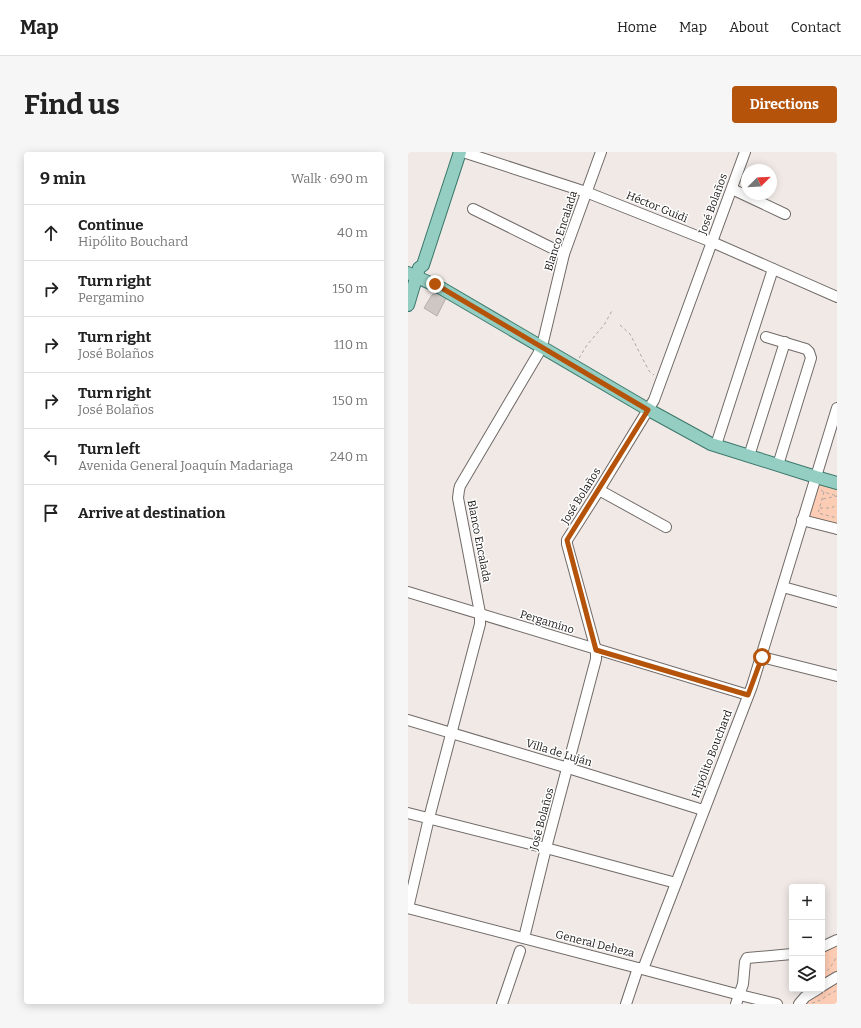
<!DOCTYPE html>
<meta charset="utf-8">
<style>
:root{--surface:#fff;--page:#f6f6f6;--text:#222;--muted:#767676;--line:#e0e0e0;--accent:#b45309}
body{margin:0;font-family:Bitter,serif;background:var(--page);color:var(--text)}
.controls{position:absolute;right:12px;bottom:12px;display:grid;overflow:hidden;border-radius:4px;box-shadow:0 2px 10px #0003}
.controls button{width:36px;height:36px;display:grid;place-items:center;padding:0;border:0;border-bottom:1px solid var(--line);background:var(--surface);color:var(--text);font:20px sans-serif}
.compass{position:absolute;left:333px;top:12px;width:36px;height:36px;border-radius:50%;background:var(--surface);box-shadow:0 2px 10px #0003;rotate:66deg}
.stop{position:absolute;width:12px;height:12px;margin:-9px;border:3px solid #b45309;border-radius:50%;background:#fff}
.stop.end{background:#b45309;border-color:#fff;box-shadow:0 1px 4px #0008}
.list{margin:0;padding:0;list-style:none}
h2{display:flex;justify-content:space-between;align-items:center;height:52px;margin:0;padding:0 16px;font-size:17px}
h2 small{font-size:13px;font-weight:400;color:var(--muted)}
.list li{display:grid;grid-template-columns:26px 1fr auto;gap:12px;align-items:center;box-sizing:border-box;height:56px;padding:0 16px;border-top:1px solid var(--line)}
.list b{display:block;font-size:15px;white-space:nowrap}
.list p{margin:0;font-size:13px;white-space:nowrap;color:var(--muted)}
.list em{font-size:13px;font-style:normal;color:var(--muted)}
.icon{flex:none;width:22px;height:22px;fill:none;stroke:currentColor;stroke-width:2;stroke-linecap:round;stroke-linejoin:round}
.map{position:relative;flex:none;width:429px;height:852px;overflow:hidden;border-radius:4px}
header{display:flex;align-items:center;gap:24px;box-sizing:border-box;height:56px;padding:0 20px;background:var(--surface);border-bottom:1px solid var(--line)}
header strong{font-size:19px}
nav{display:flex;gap:22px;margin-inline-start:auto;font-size:14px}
.intro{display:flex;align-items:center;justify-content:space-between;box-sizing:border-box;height:96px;padding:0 24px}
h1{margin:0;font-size:28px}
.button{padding:10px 18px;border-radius:4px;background:var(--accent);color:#fff;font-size:14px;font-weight:700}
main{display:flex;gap:24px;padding:0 24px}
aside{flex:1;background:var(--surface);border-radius:4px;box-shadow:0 2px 10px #0003}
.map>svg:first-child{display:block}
</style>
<header>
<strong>Map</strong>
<nav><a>Home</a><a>Map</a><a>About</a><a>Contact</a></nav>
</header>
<div class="intro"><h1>Find us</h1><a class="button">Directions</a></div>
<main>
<aside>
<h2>9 min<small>Walk · 690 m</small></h2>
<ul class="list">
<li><svg class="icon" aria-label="ahead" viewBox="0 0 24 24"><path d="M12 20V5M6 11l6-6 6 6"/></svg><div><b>Continue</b><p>Hipólito Bouchard</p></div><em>40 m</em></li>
<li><svg class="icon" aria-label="right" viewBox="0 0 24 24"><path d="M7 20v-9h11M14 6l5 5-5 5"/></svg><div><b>Turn right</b><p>Pergamino</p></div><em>150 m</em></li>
<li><svg class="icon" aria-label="right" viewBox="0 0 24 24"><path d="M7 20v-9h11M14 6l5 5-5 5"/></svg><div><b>Turn right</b><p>José Bolaños</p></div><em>110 m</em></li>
<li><svg class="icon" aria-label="right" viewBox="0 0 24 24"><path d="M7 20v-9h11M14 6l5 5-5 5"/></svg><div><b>Turn right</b><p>José Bolaños</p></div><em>150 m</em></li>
<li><svg class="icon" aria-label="left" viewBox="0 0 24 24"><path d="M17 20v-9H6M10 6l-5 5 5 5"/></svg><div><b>Turn left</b><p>Avenida General Joaquín Madariaga</p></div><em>240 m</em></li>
<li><svg class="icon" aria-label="arrive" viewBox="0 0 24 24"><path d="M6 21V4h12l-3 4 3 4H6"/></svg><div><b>Arrive at destination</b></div></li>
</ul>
</aside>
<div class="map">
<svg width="429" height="852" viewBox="0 0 429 852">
<rect width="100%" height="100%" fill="#f0e9e6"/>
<g fill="#fdccb4">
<path d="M408,325l21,6v46l-35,-9z"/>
<path d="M429,791v29l-15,8v-28z"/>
<path d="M429,829v23h-33l1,-2z"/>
</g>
<path fill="#cec7c4" stroke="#b4aeab" d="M29,141l9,5 -9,18 -13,-8 8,-13z"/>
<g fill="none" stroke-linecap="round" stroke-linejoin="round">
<g stroke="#716b68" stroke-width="12">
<g id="minor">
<path d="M55,0l123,40 126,50 125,55"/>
<path d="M324,37l53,25"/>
<path d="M65,57l91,45"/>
<path d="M358,185l40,12 3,3 2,6 -33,107"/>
<path d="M308,293l57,-176"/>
<path d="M341,304l36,-114"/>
<path d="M191,338l67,37"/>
<path d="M394,368l35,9"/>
<path d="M375,435l54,15"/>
<path d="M0,440l340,103"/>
<path d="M354,505l75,19"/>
<path d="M0,568l160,48 135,42"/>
<path d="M0,661l138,35 130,35"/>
<path d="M0,756l21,-90 51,-194v-11l-22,-115 1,-8 1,-4 78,-132 4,-8 22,-92 37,-102"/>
<path d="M0,756l230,60 102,27 37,9"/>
<path d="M116,786l22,-90 50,-189v-9l-29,-106v-4l32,-50 55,-90 91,-248"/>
<path d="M414,795l15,-7"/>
<path d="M235,817l109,-283 85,-278"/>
<path d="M414,834l15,-9"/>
<path d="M94,852l18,-53"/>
<path d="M218,852l12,-36"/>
<path d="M328,852l7,-20 2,-22 2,-4 45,-4"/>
<path d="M391,852l6,-7 13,-8"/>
</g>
</g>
<g stroke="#3b786b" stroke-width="14">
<g id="major">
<path d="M0,121l33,15 208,122 62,34 105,33 21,6"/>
<path d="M0,153l11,-37 4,-3 37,-113"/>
</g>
</g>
<g stroke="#aba5a3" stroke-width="1" stroke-dasharray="3 3" stroke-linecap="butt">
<path d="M212,173l10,9 19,37 5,4"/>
<path d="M171,206l8,-13 17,-20 9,-16"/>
<path d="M413,338l3,2 13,4"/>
<path d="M416,340l-6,21 19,5"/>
<path d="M415,347l14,-3v3"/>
<path d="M412,356h11l6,-3"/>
<path d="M414,822c8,-4 11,-11 15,-18"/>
<path d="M404,851c6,-1 8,-3 13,-6 4,-3 8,-4 12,-7"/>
</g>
<use href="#minor" stroke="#fff" stroke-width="10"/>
<use href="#major" stroke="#94cec2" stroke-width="12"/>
</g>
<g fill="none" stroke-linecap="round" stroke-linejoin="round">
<path stroke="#b45309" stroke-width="5" d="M27,132l213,126 -81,130 1,4 28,106 152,45 14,-38"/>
</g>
<g text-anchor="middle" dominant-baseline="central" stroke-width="3" stroke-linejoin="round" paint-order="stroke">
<g font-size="11" fill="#191615" stroke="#fff">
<text transform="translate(305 52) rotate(-70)">José Bolaños</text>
<text transform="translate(249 55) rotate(22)">Héctor Guidi</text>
<text transform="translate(153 79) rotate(-72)">Blanco Encalada</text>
<text transform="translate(173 344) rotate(-58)">José Bolaños</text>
<text transform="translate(71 389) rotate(79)">Blanco Encalada</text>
<text transform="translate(139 470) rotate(17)">Pergamino</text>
<text transform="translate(151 601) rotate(17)">Villa de Luján</text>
<text transform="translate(304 602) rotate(-69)">Hipólito Bouchard</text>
<text transform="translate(134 667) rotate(-75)">José Bolaños</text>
<text transform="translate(187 792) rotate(14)">General Deheza</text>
</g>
</g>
</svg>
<div class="controls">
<button>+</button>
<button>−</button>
<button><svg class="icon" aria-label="layers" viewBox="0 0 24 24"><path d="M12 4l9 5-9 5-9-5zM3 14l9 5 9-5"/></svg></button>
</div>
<svg class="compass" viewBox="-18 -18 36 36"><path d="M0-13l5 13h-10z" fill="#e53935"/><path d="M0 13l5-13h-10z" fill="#767676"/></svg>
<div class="stop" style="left:354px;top:505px"></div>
<div class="stop end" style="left:27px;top:132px"></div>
</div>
</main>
